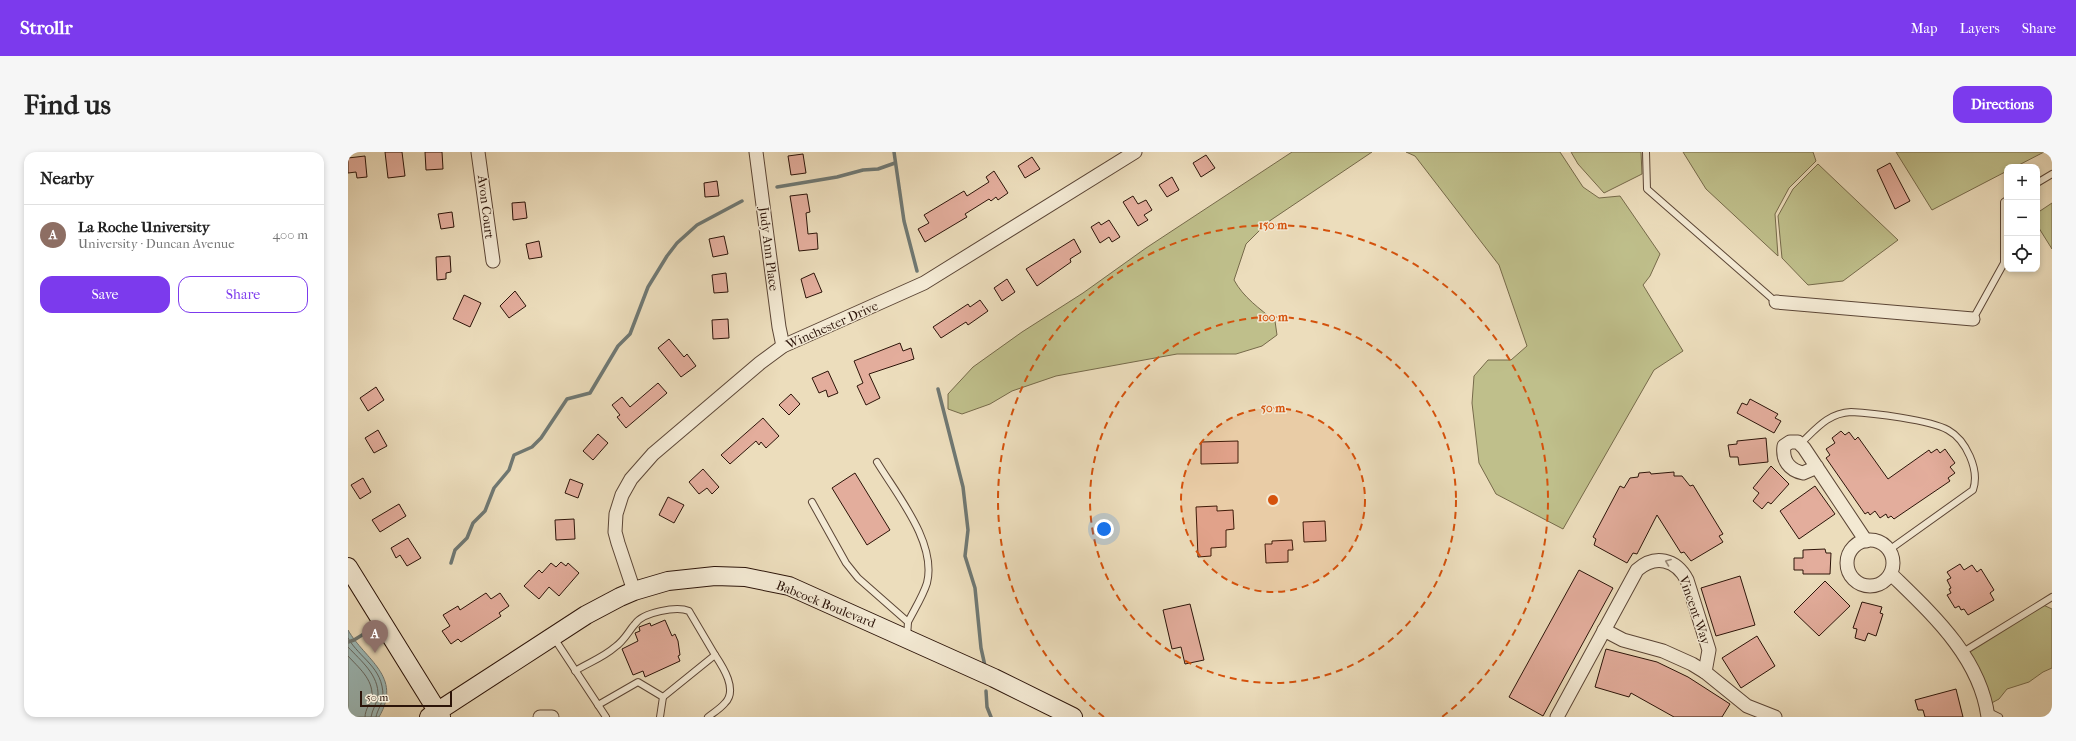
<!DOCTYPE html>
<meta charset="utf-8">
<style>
:root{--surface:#fff;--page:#f6f6f6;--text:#222;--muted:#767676;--line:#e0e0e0;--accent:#7c3aed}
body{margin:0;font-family:"IM FELL French Canon",serif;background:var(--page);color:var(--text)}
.controls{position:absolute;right:12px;top:12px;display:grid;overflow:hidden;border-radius:8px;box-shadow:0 2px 6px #0003}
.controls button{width:36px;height:36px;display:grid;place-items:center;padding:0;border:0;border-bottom:1px solid var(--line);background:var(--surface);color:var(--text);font:20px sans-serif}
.scale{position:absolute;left:12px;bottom:10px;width:92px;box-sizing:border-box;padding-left:4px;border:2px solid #2c1409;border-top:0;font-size:11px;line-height:14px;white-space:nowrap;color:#2c1409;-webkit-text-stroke:3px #f3e9d3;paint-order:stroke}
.you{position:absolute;left:756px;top:377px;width:14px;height:14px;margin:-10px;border:3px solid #fff;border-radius:50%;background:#1a73e8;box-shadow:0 0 0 6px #1a73e833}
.badge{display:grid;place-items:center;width:26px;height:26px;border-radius:50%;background:var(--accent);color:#fff;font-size:13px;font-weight:700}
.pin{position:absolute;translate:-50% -33px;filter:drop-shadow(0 1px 2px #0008)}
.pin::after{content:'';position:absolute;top:21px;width:14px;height:12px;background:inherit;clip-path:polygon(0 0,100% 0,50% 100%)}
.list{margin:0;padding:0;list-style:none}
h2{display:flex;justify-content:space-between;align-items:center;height:52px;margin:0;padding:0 16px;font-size:17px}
h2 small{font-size:13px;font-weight:400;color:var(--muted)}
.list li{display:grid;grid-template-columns:26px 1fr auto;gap:12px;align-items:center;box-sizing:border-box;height:60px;padding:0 16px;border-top:1px solid var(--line)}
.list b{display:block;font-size:15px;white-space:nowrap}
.list p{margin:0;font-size:13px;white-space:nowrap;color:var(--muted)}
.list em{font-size:13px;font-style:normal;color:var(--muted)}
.actions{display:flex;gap:8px;padding:12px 16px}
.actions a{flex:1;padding:9px 0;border:1px solid var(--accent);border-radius:12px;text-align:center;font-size:14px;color:var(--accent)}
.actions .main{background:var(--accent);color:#fff}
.icon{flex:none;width:22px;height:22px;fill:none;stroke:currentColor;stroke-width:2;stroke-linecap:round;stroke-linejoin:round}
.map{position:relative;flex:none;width:1704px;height:565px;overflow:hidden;border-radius:12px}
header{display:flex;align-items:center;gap:24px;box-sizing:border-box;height:56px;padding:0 20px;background:var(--accent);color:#fff}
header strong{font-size:19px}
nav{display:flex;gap:22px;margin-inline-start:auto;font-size:14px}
.intro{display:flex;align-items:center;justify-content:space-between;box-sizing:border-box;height:96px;padding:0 24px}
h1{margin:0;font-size:28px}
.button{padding:10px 18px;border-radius:12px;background:var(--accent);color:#fff;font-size:14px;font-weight:700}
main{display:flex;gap:24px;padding:0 24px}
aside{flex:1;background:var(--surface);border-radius:12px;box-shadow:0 2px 6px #0003}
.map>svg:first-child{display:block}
</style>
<header>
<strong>Strollr</strong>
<nav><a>Map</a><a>Layers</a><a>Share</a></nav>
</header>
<div class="intro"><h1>Find us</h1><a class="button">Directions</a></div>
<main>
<aside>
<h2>Nearby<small></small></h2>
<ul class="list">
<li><span class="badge" style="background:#8d6e63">A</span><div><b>La Roche University</b><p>University · Duncan Avenue</p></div><em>400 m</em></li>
</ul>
<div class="actions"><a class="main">Save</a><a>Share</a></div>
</aside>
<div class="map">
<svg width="1704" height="565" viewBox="0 0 1704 565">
<rect width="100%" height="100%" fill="#ecddbc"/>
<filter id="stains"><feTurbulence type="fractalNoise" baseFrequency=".005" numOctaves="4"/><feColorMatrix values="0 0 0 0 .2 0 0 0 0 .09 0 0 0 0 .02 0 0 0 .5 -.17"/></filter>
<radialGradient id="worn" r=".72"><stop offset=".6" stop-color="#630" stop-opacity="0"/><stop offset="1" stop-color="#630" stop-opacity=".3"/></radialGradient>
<g fill="#bfbf8b" stroke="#766a4a">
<path d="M944,0h80l-104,70 -22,22 -12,36c9,17 26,29 41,41l2,14 -15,11 -26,8h-59l-121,22 -44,15 -22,13 -28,10 -14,-5v-15l25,-27 49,-35 61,-39 63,-45z"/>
<path d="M1058,0h154l23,35 16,11 21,-2 40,58 -10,22 -7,9 40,66 -29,19 -91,159 -67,-35 -17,-31 -7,-60 2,-27 14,-16h23l16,-14 -28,-81 -84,-109z"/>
<path d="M1223,0h70l1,22 -38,19 -26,-29z"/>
<path d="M1335,0h130l3,9 -27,27 -14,26 3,42 -72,-67z"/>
<path d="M1548,0h148l-29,15h-8v4l-75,39z"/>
<path d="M1470,12l80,76 -55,41 -35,4 -26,-27 -4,-42 15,-27z"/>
<path d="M1704,51v46l-15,-24v-12z"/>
<path d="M1693,452l11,5v59l-9,4 -14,10 -22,7 -8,10 -13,7 -23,-54z"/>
</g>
<path fill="#9cbab9" stroke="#6f7873" d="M0,478c17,30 55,46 31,87h-31z"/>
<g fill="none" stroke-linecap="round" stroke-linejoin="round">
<g stroke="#646761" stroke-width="1">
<path d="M0,486c12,21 35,29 35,58 0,7 -6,14 -7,21"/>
<path d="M0,495c13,14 31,28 30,49 -1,7 -6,14 -7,21"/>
<path d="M0,504c10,11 25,23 24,40 -1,7 -7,13 -7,21"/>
</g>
<g stroke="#6f7873" stroke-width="3.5">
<path d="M546,0l10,69 13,50"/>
<path d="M429,35l60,-10 26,-7 15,-1 17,-6"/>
<path d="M590,237l25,98 5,43 -3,26 10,32 6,60 4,18"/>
<path d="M103,411l4,-13 12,-12 6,-15 12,-12 9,-23 15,-18 5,-15 18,-8 9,-9 26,-39 23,-6 28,-47 12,-12 18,-47 19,-31 10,-13 20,-18 45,-24"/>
<path d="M0,490l6,-2 13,-8"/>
<path d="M638,539l1,16 4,10"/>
</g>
</g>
<g fill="#e3ad9c" stroke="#2c1409">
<path d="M37,0h17l3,24 -17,2z"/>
<path d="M77,0h17l1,17 -17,1z"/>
<path d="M455,2l3,19 -15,2 -3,-19z"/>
<path d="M858,3l9,13 -14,9 -8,-14z"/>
<path d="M17,4l2,21 -10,1 -1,-6 -8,1v-15z"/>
<path d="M684,5l8,12 -15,9 -7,-12z"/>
<path d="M1542,11l20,38 -15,8 -18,-39z"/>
<path d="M646,19l14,22 -10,7 -2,-3 -5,4 -2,-2 -24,15 2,3 -42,25 -7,-13 11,-6 -5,-8 40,-24 3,5 22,-14 -3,-5z"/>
<path d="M824,25l7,13 -12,7 -8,-12z"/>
<path d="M369,29l2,15 -14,1 -1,-14z"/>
<path d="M459,42l3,18 -4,1 2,21 9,-1 1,16 -19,2 -9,-55z"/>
<path d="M785,44l5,8 8,-4 6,10 -8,5 4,5 -10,6 -15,-24z"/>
<path d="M177,50l2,16 -14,2 -1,-17z"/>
<path d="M104,60l2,15 -13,2 -3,-15z"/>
<path d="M761,68l11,17 -8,5 -3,-5 -9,6 -9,-16 8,-5 2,3z"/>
<path d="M376,84l4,18 -15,3 -4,-18z"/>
<path d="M726,87l7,13 -11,7 1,3 -34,24 -11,-17z"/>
<path d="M191,89l3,16 -13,2 -3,-15z"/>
<path d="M102,104l1,16 -5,1v6l-9,1 -1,-23z"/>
<path d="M378,121l2,19 -14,1 -2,-18z"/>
<path d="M466,121l8,19 -16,6 -5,-19z"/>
<path d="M659,127l8,13 -13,9 -8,-13z"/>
<path d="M167,139l11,15 -17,12 -9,-12z"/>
<path d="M116,143l17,8 -11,24 -17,-8z"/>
<path d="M632,148l8,11 -20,14 -2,-3 -25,16 -8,-11 35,-23 2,3z"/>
<path d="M380,167l1,19 -16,1 -1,-19z"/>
<path d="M321,187l15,18 3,-3 9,12 -15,11 -23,-29z"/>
<path d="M552,191l3,8 8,-3 3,11 -45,15 11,24 -14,7 -9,-19 6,-3 -9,-22z"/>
<path d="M480,219l10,22 -10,4 -2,-7 -7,3 -7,-15z"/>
<path d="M310,231l9,10 -41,35 -9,-11 3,-2 -8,-10 10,-8 8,10z"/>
<path d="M28,235l8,13 -16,11 -8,-13z"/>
<path d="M443,242l9,10 -11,11 -10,-10z"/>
<path d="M1402,247l28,15 -3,4 6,3 -7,12 -37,-20 5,-10 5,2z"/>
<path d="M415,266l16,18 -13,12 -5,-6 -2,3 -3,-4 -26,23 -9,-9z"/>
<path d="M30,278l9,16 -13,7 -9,-15z"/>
<path d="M1493,279l4,4 4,-3 6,8 3,-3 30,42 41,-29 2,3 6,-4 3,4 5,-4 10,14 -5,4 5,6 -7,5 2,3 -56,38 -3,-3 -3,2 -2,-4 -6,4 -5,-7 -5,4 -2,-3 -3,2 -39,-56 4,-3 -4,-6 9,-6 -3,-5z"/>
<path d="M250,282l10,9 -15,17 -10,-9z"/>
<path d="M1418,286l2,24 -29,3 -1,-8h-8l-2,-12 9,-1v-3z"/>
<path d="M890,289v22l-37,1v-22z"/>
<path d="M1423,314l18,18 -18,20 -3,-2 -6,7 -9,-8 6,-8 -6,-5z"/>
<path d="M355,317l16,18 -7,7 -5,-6 -8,6 -10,-12z"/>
<path d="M1302,320l1,2 23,-2v4h8l8,10 3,-1 30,49 -4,2 4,6 -32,19 -7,-9 -3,1 -24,-38 -20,39 -4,-1 -6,10 -33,-18 2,-6 -3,-2 27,-51 4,2 6,-10 8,-1 1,-4z"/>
<path d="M507,321l35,57 -23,15 -35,-57z"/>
<path d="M15,326l8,14 -11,7 -9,-14z"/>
<path d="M222,327l13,5 -5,14 -13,-5z"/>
<path d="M1467,334l20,28 -36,25 -19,-28z"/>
<path d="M320,345l16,8 -10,18 -15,-8z"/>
<path d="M51,352l7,12 -26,16 -8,-12z"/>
<path d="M869,354v5l16,-1 1,19 -8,1v17l-15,1v8l-13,1 -2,-50z"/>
<path d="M226,367l1,20 -19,1 -1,-20z"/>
<path d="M977,369l1,20 -22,1 -1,-20z"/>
<path d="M60,386l13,20 -14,8 -7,-11 -4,3 -5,-10z"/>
<path d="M944,388l1,10h-5v12l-22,1 -1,-19h7v-3z"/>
<path d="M1477,397l1,4h5l-1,21h-27v-4h-9v-12h9v-8z"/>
<path d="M213,410l5,4 2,-3 11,10 -20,23 -10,-9 -10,12 -15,-13 15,-16 3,3 9,-10 5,4z"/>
<path d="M1612,412l4,6 8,-5 5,7 4,-3 13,21 -4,3 4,7 -26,15 -4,-6 -3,1 -2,-4 -4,2 -8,-13 4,-2 -2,-4 2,-1 -4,-8 4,-2 -4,-6z"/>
<path d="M1231,418l34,18 -70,128 -34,-19z"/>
<path d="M1392,424l15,49 -39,11 -15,-48z"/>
<path d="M1477,429l25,25 -31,30 -25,-24z"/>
<path d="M138,441l5,6 9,-6 9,13 -10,7 2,3 -40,26 -3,-3 -7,5 -9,-13 8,-5 -7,-11 15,-9 2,4z"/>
<path d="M1514,450l20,5 -2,6 3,1 -7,22 -8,-3 -3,8 -10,-3 2,-9 -4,-1z"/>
<path d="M842,452l14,56 -19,4 -4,-17 -9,2 -9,-39z"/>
<path d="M317,468l7,16 3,-2 3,7 2,14 -2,1 2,5 -35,16 -2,-6 -10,4 -11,-26 16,-8 -3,-8 5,-2 -1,-4 11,-4 1,3z"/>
<path d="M1409,484l18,30 -34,22 -19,-30z"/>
<path d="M1258,497l51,13 31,15 42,27 -8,13h-48l-43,-24 -2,4 -34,-10z"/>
<path d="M1608,537l7,28h-38l-2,-7h-5l-3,-10z"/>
</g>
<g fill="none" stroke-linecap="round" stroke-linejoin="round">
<g stroke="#5c4636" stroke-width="8">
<g id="lane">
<path d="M1298,0l1,37 129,113"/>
<path d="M1689,31l15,-9"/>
<path d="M1625,167l31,-56v-61l3,-2"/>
<path d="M1452,292c16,-15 28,-31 51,-32 22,1 79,8 97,18 18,10 32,40 25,60l-84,60"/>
<path d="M529,310c20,33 60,81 50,121 -4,13 -13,27 -19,39"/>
<path d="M464,350l34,61 12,15 50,44 -1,15"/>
<path d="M206,486l52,79"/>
<path d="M1615,500l89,-55"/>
<path d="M227,519c13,-8 29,-14 40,-24 9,-6 13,-15 20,-23 8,-12 42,-18 54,-13l26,44 -52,42"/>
<path d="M250,553l40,-23 25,15 -3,20"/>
<path d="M1639,559l12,6"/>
<path d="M360,565c5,-4 12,-8 17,-14 13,-13 -2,-36 -10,-48"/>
</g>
</g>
<g stroke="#5c4636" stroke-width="15">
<g id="street">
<path d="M130,0l15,109"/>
<path d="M408,0l23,175 4,19"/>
<path d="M1428,150l197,17"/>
<path d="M1469,315l-14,6c-14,-3 -21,-13 -19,-27l6,-4h8l6,6 62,93"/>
<circle cx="1522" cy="411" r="23"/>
<path d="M1543,422c41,40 89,83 97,143"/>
<path d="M286,439l-16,-48 -3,-11 1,-18 6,-19 9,-16 22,-25 107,-91 23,-17 141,-63 211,-131"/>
<path d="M1256,478l19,10 40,11 29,13 13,8 42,34 28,11"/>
<path d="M192,565h12"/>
<path d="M1209,565l80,-147c18,-16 39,-11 50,10l22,70 -4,22"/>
</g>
</g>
<g stroke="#2c1409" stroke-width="20">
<g id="secondary">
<path d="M0,415l93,150"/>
<path d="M81,565l157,-102 34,-18 14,-6 34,-10 47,-5 30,1 44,9 205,92 79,39"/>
</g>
</g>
<use href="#lane" stroke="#f3e9d3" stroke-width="6"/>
<use href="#street" stroke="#f3e9d3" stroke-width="13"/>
<use href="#secondary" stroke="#f3e9d3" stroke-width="18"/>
</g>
<defs><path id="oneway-chevron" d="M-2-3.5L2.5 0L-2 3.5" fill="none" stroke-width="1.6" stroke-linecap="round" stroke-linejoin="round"/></defs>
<use stroke="#998978" href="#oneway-chevron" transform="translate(1320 410) rotate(-159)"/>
<circle cx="925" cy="348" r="92" fill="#d5520c" fill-opacity=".12"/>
<g fill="none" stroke="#d5520c" stroke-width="2" stroke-dasharray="7 5">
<circle cx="925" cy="348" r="92"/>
<circle cx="925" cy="348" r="183"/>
<path d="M756 565A275 275 0 1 1 1094 565"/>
</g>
<g text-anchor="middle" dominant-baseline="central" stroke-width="3" stroke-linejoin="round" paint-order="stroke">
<g font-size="13" fill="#2c1409" stroke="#f3e9d3">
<text transform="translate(138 55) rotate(83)">Avon Court</text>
<text transform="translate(421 97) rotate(83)">Judy Ann Place</text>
<text transform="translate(484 173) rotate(-24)">Winchester Drive</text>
<text transform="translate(478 452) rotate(22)">Babcock Boulevard</text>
<text transform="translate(1347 458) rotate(71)">Vincent Way</text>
</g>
</g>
<circle cx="925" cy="348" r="6" fill="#d5520c" stroke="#f3e9d3" stroke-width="2"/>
<g font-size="12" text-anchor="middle" font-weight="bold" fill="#d5520c" stroke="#f3e9d3" stroke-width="3" stroke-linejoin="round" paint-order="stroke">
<text x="925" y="77">150 m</text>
<text x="925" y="169">100 m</text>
<text x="925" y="260">50 m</text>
</g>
<rect width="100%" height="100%" filter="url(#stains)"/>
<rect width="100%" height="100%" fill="url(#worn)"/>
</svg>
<div class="controls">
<button>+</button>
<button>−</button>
<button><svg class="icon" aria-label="locate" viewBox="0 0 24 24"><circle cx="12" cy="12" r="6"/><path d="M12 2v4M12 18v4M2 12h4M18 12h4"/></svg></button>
</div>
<div class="scale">50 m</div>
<div class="you"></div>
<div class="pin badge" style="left:27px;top:501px;background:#8d6e63">A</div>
</div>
</main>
